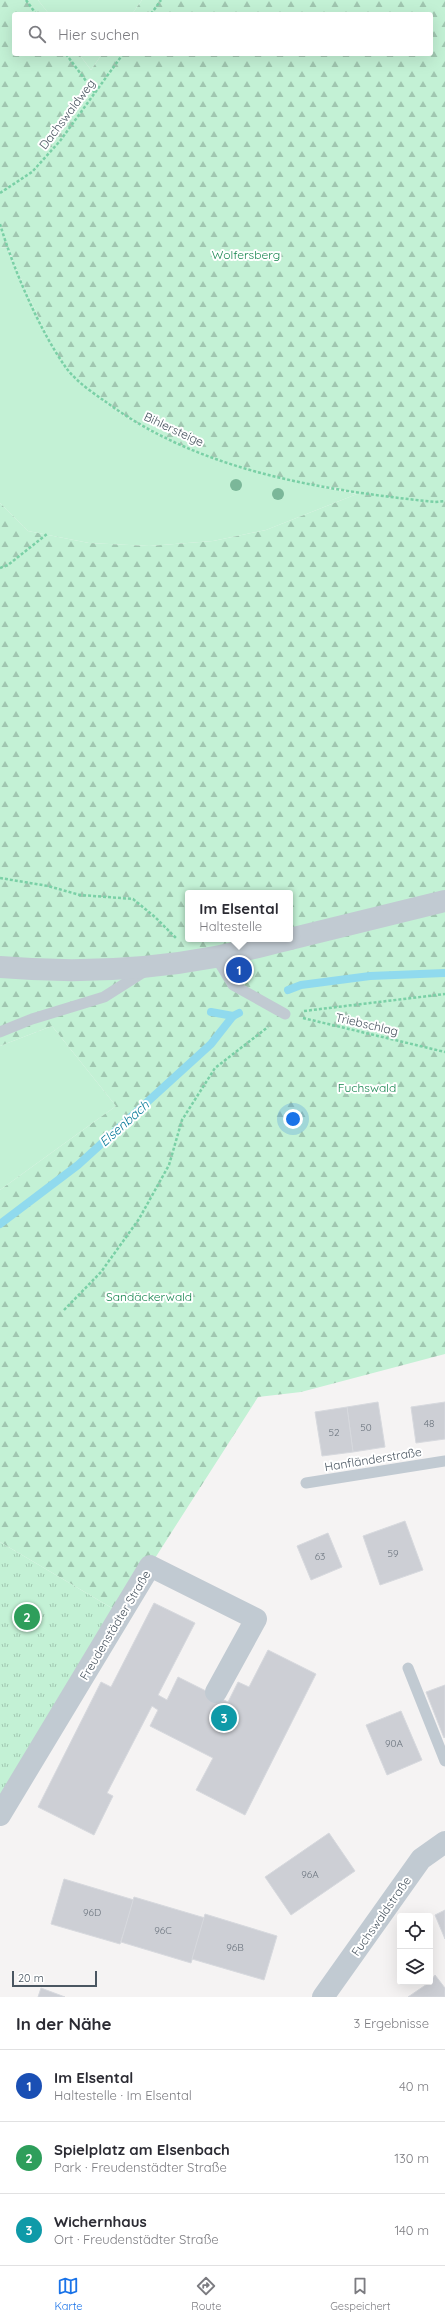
<!DOCTYPE html>
<html lang="de">
<meta charset="utf-8">
<style>
:root{--surface:#fff;--page:#f7f7f7;--text:#2b2b33;--muted:#7c7c81;--line:#e1e1e2;--accent:#1a73e8}
body{margin:0;font-family:Quicksand,sans-serif;background:var(--page);color:var(--text)}
.controls{position:absolute;right:12px;bottom:12px;display:grid;overflow:hidden;border-radius:4px;box-shadow:0 4px 16px #0002}
.controls button{width:36px;height:36px;display:grid;place-items:center;padding:0;border:0;border-bottom:1px solid var(--line);background:var(--surface);color:var(--text);font:20px sans-serif}
.scale{position:absolute;left:12px;bottom:10px;width:85px;box-sizing:border-box;padding-left:4px;border:2px solid #4a5661;border-top:0;font-size:11px;line-height:14px;white-space:nowrap;color:#4a5661;-webkit-text-stroke:3px #fff;paint-order:stroke}
.you{position:absolute;left:293px;top:1119px;width:14px;height:14px;margin:-10px;border:3px solid #fff;border-radius:50%;background:#1a73e8;box-shadow:0 0 0 6px #1a73e833}
.badge{display:grid;place-items:center;width:26px;height:26px;border-radius:50%;background:var(--accent);color:#fff;font-size:13px;font-weight:700}
.pin{position:absolute;translate:-50% -50%;border:2px solid #fff;box-shadow:0 1px 4px #0006}
.popup{position:absolute;left:185px;top:890px;width:108px;height:52px;box-sizing:border-box;display:grid;place-content:center;border-radius:4px;background:var(--surface);filter:drop-shadow(0 1px 3px #0005);font-size:13px;white-space:nowrap;color:var(--muted)}
.popup b{font-size:15px;color:var(--text)}
.popup::after{content:'';position:absolute;left:50%;top:100%;margin-left:-8px;border:8px solid transparent;border-top-color:var(--surface)}
.list{margin:0;padding:0;list-style:none}
h2{display:flex;justify-content:space-between;align-items:center;height:52px;margin:0;padding:0 16px;font-size:17px}
h2 small{font-size:13px;font-weight:400;color:var(--muted)}
.list li{display:grid;grid-template-columns:26px 1fr auto;gap:12px;align-items:center;box-sizing:border-box;height:72px;padding:0 16px;border-top:1px solid var(--line)}
.list b{display:block;font-size:15px;white-space:nowrap}
.list p{margin:0;font-size:13px;white-space:nowrap;color:var(--muted)}
.list em{font-size:13px;font-style:normal;color:var(--muted)}
.icon{flex:none;width:22px;height:22px;fill:none;stroke:currentColor;stroke-width:2;stroke-linecap:round;stroke-linejoin:round}
.map{position:relative;flex:none;width:445px;height:1997px;overflow:hidden}
.search{position:absolute;background:var(--surface);box-shadow:0 4px 16px #0002;left:12px;right:12px;top:12px;height:44px;display:flex;align-items:center;gap:10px;box-sizing:border-box;padding:0 14px;border-radius:4px;color:var(--muted);font-size:15px}
.sheet{height:268px;background:var(--surface)}
nav{display:flex;justify-content:space-around;align-items:center;box-sizing:border-box;height:56px;border-top:1px solid var(--line);background:var(--surface);font-size:11px;color:var(--muted)}
nav a{display:grid;justify-items:center;gap:2px}
nav .on{color:var(--accent)}
.map>svg:first-child{display:block}
</style>
<div class="map">
<svg width="445" height="1997" viewBox="0 0 445 1997">
<defs>
<pattern id="forest-firs" width="22" height="20" patternUnits="userSpaceOnUse"><rect width="22" height="20" fill="#c3f1d5"/><path d="M5 1l3.5 6h-7zM16 11l3.5 6h-7z" fill="#a0c6b0"/></pattern>
<pattern id="park-tufts" width="24" height="20" patternUnits="userSpaceOnUse"><rect width="24" height="20" fill="#c3f1d5"/><path d="M3 7l-1-3M5 7V3M7 7l1-3M15 17l-1-3M17 17v-4M19 17l1-3" fill="none" stroke="#a0c6b0"/></pattern>
</defs>
<rect width="100%" height="100%" fill="#f5f3f3"/>
<g fill="#c3f1d5">
<path d="M38,0h104l-10,14h-83z"/>
<path d="M79,54h23l-11,16z"/>
<path d="M0,247l7,1c12,27 24,54 37,80 7,14 14,31 25,42 67,76 193,105 288,124l-91,36 -53,11 -64,5 -60,-3 -61,-12 -28,-28z"/>
<path d="M52,1026l64,80 -116,84v-144z"/>
</g>
<path fill="url(#forest-firs)" fill-rule="evenodd" d="M0,0h38l11,14h-35v40h65l12,16 11,-16h329v-40h-299l10,-14h303v1354l-144,38 -43,5 -108,169 -28,48 -122,-72v-352l116,-84 -64,-80 -52,20v-543l28,28 61,12 60,3 64,-5 53,-11 91,-36c-19,-6 -38,-8 -57,-12 -76,-16 -178,-52 -232,-112 -10,-11 -17,-28 -24,-42 -13,-26 -25,-53 -36,-80l-8,-1zM188,893h102v46h-102z"/>
<path fill="url(#park-tufts)" d="M0,1542l122,72 -122,201z"/>
<g fill="none" stroke-linecap="round" stroke-linejoin="round">
<g stroke="#90daee" stroke-width="8">
<path d="M288,990l13,-5 69,-9 75,-3"/>
<path d="M211,1012l22,4"/>
<path d="M0,1224l78,-59 133,-121 22,-28 6,-3"/>
</g>
</g>
<g fill="#cdcfd5" stroke="#d7d9de">
<path d="M378,1402l7,45 -32,5 -6,-45z"/>
<path d="M445,1402v37l-29,4 -5,-36z"/>
<path d="M347,1407l6,45 -31,4 -7,-44z"/>
<path d="M405,1521l18,49 -43,15 -17,-49z"/>
<path d="M328,1533l14,34 -31,13 -14,-34z"/>
<path d="M154,1603l41,20 -37,72 9,5 11,-23 50,25 10,-20 11,5 19,-37 48,24 -71,141 -49,-25 17,-32 -63,-32 8,-16 -6,-4 -45,87 6,3 -19,39 -56,-28 63,-125 10,5z"/>
<path d="M445,1685v52l-1,1 -18,-46z"/>
<path d="M401,1711l21,49 -35,15 -21,-50z"/>
<path d="M329,1833l26,38 -64,44 -26,-38z"/>
<path d="M64,1879l70,21 -14,44 -69,-20z"/>
<path d="M134,1897l71,21 -14,45 -70,-21z"/>
<path d="M445,1910v29l-10,-24z"/>
<path d="M205,1914l72,22 -13,44 -72,-21z"/>
<path d="M435,1975l10,13v9h-37l22,-15z"/>
<path d="M41,1988l24,9h-27z"/>
</g>
<g fill="none" stroke-linecap="round" stroke-linejoin="round">
<g stroke="#7ad0a6" stroke-width="2.5" stroke-dasharray="3 2" stroke-linecap="butt">
<path d="M26,0l10,14"/>
<path d="M151,14l10,-14"/>
<path d="M66,54l29,39"/>
<path d="M0,193l32,-21 28,-31 63,-87"/>
<path d="M0,224c13,44 40,108 67,145 10,13 26,24 39,33 95,70 216,88 329,100l10,-1"/>
<path d="M0,568l8,-3 39,-31"/>
<path d="M0,878l48,8 32,9 53,4 22,18 21,21"/>
<path d="M304,1011l141,-17"/>
<path d="M303,1018l142,34"/>
<path d="M64,1310l37,-38 38,-53 30,-54 13,-45 33,-52 53,-41"/>
</g>
<g stroke="#c1cad2" stroke-width="11">
<path d="M216,957l17,28 52,29"/>
<path d="M0,1032l32,-13 72,-22 41,-26"/>
<path d="M306,1483l139,-22"/>
<path d="M408,1668l37,93"/>
</g>
<g stroke="#c1cad2" stroke-width="22">
<path d="M290,939l155,-38"/>
<path d="M0,967c70,6 146,3 215,-10 25,-5 50,-12 75,-18"/>
<path d="M0,1815l150,-249 106,53 -40,73"/>
<path d="M323,1997l98,-138 24,-17"/>
</g>
</g>
<g fill="#7bb799">
<circle cx="236" cy="485" r="6"/>
<circle cx="278" cy="494" r="6"/>
</g>
<g text-anchor="middle" dominant-baseline="central" stroke-width="4" stroke-linejoin="round" paint-order="stroke">
<g font-size="10" fill="#6b747e">
<text x="429" y="1423">48</text>
<text x="366" y="1427">50</text>
<text x="334" y="1432">52</text>
<text x="393" y="1553">59</text>
<text x="320" y="1556">63</text>
<text x="394" y="1743">90A</text>
<text x="310" y="1874">96A</text>
<text x="92" y="1912">96D</text>
<text x="163" y="1930">96C</text>
<text x="235" y="1947">96B</text>
</g>
<g font-size="12" fill="#4a5661" stroke="#fff">
<text transform="translate(67 114) rotate(-53)">Dachswaldweg</text>
<text transform="translate(174 429) rotate(25)">Bihlersteige</text>
<text transform="translate(367 1024) rotate(13)">Triebschlag</text>
<text transform="translate(373 1459) rotate(-9)">Hanfländerstraße</text>
<text transform="translate(115 1625) rotate(-59)">Freudenstädter Straße</text>
<text transform="translate(381 1916) rotate(-55)">Fuchswaldstraße</text>
</g>
<g font-size="12" fill="#17864f" stroke="#fff">
<text x="246" y="254">Wolfersberg</text>
<text x="367" y="1087">Fuchswald</text>
<text x="149" y="1296">Sandäckerwald</text>
</g>
<g font-size="13" font-style="italic" fill="#0c7c9b" stroke="#fff">
<text transform="translate(124 1123) rotate(-42)">Elsenbach</text>
</g>
</g>
</svg>
<div class="controls">
<button><svg class="icon" aria-label="locate" viewBox="0 0 24 24"><circle cx="12" cy="12" r="6"/><path d="M12 2v4M12 18v4M2 12h4M18 12h4"/></svg></button>
<button><svg class="icon" aria-label="layers" viewBox="0 0 24 24"><path d="M12 4l9 5-9 5-9-5zM3 14l9 5 9-5"/></svg></button>
</div>
<div class="scale">20 m</div>
<div class="you"></div>
<div class="pin badge" style="left:239px;top:970px;background:#1a4fb4">1</div>
<div class="popup"><b>Im Elsental</b>Haltestelle</div>
<div class="pin badge" style="left:27px;top:1617px;background:#2e9e5b">2</div>
<div class="pin badge" style="left:224px;top:1718px;background:#0f9aa8">3</div>
<div class="search"><svg class="icon" aria-label="search" viewBox="0 0 24 24"><circle cx="10" cy="10" r="6"/><path d="M15 15l6 6"/></svg>Hier suchen</div>
</div>
<section class="sheet">
<h2>In der Nähe<small>3 Ergebnisse</small></h2>
<ul class="list">
<li><span class="badge" style="background:#1a4fb4">1</span><div><b>Im Elsental</b><p>Haltestelle · Im Elsental</p></div><em>40 m</em></li>
<li><span class="badge" style="background:#2e9e5b">2</span><div><b>Spielplatz am Elsenbach</b><p>Park · Freudenstädter Straße</p></div><em>130 m</em></li>
<li><span class="badge" style="background:#0f9aa8">3</span><div><b>Wichernhaus</b><p>Ort · Freudenstädter Straße</p></div><em>140 m</em></li>
</ul>
</section>
<nav>
<a class="on"><svg class="icon" aria-label="map" viewBox="0 0 24 24"><path d="M3 6l6-2 6 2 6-2v14l-6 2-6-2-6 2zM9 4v14M15 6v14"/></svg>Karte</a>
<a><svg class="icon" aria-label="directions" viewBox="0 0 24 24"><path d="M12 3l9 9-9 9-9-9zM9 14v-3h6M13 9l2 2-2 2"/></svg>Route</a>
<a><svg class="icon" aria-label="saved" viewBox="0 0 24 24"><path d="M7 4h10v16l-5-4-5 4z"/></svg>Gespeichert</a>
</nav>
